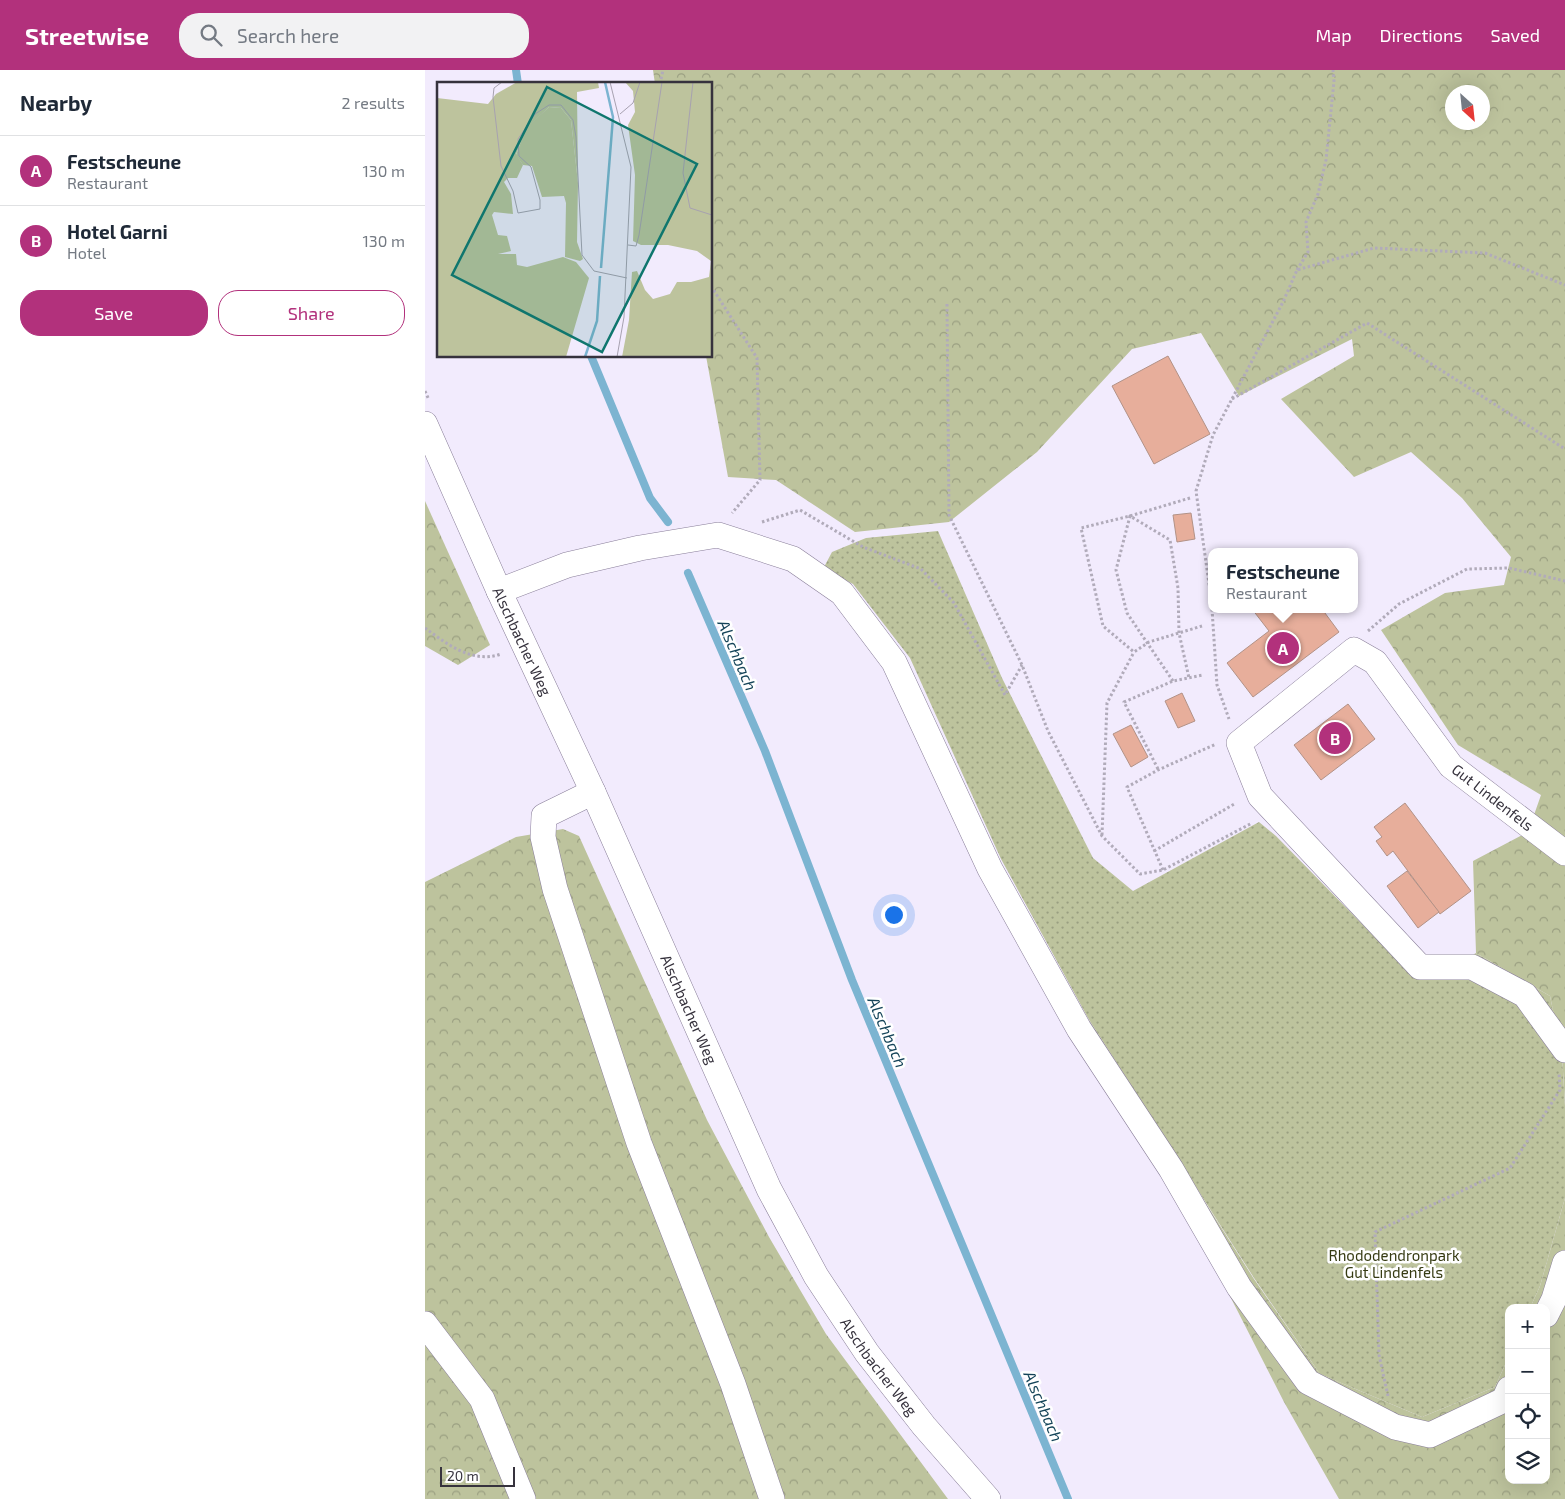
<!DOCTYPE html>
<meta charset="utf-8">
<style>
:root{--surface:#fff;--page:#f2f2f3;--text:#1f2937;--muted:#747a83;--line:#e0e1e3;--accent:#b2317c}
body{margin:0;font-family:"Exo 2",sans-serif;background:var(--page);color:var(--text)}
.controls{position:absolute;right:15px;bottom:15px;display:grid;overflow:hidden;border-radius:10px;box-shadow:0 5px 20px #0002}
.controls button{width:45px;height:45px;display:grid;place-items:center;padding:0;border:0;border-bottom:1px solid var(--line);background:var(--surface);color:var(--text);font:25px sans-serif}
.compass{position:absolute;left:1020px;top:15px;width:45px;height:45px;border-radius:50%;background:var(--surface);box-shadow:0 5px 20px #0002;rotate:153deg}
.scale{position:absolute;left:15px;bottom:12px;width:75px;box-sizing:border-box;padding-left:5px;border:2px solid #36323d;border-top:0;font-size:14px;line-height:18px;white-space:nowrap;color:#36323d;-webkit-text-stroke:4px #fff;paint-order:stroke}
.you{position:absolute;left:468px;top:844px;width:18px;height:18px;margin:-12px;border:4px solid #fff;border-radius:50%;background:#1a73e8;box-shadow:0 0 0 8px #1a73e833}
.badge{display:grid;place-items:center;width:32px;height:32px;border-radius:50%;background:var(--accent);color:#fff;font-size:16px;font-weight:700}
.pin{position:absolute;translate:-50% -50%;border:2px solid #fff;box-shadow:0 1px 5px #0006}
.popup{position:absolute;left:783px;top:478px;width:150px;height:65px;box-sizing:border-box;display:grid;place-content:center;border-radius:10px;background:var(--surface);filter:drop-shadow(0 1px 4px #0005);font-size:16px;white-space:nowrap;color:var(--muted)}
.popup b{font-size:19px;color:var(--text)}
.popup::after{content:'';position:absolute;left:50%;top:100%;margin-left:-10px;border:10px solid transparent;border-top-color:var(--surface)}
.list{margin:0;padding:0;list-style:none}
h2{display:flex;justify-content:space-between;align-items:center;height:65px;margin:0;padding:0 20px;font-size:21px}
h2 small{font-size:16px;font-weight:400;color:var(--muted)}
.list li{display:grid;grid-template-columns:32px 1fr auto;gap:15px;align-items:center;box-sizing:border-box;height:70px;padding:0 20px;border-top:1px solid var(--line)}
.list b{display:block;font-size:19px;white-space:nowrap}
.list p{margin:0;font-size:16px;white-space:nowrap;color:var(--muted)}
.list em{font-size:16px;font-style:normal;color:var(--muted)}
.actions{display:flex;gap:10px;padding:15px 20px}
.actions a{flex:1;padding:11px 0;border:1px solid var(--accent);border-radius:20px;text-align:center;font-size:18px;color:var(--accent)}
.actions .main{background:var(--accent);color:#fff}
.icon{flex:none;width:28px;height:28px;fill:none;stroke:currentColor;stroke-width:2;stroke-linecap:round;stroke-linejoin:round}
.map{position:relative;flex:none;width:1140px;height:1429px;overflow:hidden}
header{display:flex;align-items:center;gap:30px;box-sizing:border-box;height:70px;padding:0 25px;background:var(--accent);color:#fff}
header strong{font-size:24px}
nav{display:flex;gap:28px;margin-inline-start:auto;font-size:18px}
.search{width:350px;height:45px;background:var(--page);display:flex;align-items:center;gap:12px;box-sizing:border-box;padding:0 18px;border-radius:20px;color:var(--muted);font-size:19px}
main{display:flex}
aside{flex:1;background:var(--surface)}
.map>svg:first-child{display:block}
</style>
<header>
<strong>Streetwise</strong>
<div class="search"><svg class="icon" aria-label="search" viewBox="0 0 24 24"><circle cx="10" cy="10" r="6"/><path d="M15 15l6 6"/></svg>Search here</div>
<nav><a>Map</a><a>Directions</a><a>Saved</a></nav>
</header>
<main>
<aside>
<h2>Nearby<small>2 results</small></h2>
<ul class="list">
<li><span class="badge">A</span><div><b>Festscheune</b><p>Restaurant</p></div><em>130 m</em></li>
<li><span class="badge">B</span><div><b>Hotel Garni</b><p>Hotel</p></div><em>130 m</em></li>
</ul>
<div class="actions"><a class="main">Save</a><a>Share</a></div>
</aside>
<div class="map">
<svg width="1140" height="1429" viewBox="0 0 1140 1429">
<defs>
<pattern id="grass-dots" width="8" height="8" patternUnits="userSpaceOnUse" patternTransform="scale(1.25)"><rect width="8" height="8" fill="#bdc39d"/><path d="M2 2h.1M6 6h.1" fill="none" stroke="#9a9f81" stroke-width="1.8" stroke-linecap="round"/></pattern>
<pattern id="forest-crowns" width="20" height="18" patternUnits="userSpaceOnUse" patternTransform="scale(1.25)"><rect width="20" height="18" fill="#bdc39d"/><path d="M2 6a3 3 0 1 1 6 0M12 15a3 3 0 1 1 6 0" fill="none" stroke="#9a9f81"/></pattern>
</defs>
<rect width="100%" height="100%" fill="#f2ebfd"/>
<path fill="url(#grass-dots)" d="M513,461l64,147 91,180 40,33 126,-69 17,14 138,141 39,-11 23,-13 74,43 12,58 3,52v92l-25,88 -10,22h-21v48l-14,31 -73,30 -102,-43 -66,-96 -166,-260 -87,-159 -91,-201 -57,-74 -30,-15 9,-17 34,-14z"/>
<g fill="url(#forest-crowns)" fill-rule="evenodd">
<path d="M228,0h912v1036l-3,-52 -12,-58 -74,-43 -3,-92 55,-29 13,-37 -83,-50 -77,-115 64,-37 59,-8 7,-28 -49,-59 -51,-46 -57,25 -73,-78 73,-43 -2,-17 -113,57 -38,-63 -69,16 -95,103 -88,70 -94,10 -79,-52 -48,-3 -22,-121h5v-272h-56zM1028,22h30v30h-30z"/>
<path d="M0,431l65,144 -32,20 -33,-19z"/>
<path d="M138,759l16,7 128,284 62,117 57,97 122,165h-523v-617l91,-45z"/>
<path d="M663,948l166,261 66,95 102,43 73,-30 14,-31v124h37v-172h-16l10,-22 25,-88v301h-226l-55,-97z"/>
</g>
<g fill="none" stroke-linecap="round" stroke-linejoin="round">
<g stroke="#7cb4d1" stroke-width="8">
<path d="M91,0l2,14"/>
<path d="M166,286l59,142 18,24"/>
<path d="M263,503l77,178 87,229 216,519"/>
</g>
</g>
<g fill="#e7ae9b" stroke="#b29287">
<path d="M743,286l42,78 -56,30 -42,-78z"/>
<path d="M766,443l4,26 -18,3 -4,-27z"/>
<path d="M827,539h26l7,10 13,-10h24l17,23 -86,65 -26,-34 42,-32z"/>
<path d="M757,623l13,28 -17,7 -13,-27z"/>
<path d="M923,634l27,35 -54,41 -27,-35z"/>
<path d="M706,655l17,32 -17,10 -18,-33z"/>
<path d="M980,733l66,88 -31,23 -47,-63 -6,5 -11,-15 6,-4 -8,-10z"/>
<path d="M982,801l32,41 -21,16 -31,-42z"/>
</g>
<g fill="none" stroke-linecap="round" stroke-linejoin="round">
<g stroke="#897e99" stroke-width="26">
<g id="minor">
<path id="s1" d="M0,354l74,167 94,201 176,397 47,87 51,77 57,73 64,73"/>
<path d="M74,521l68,-26 73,-17 78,-13 75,24 49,34 52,69 96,207 89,160 92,140 68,118 69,95 87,45 35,8 74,-35 5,-11"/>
<path d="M168,722l-49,24 -1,21 12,52 84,254 94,241 39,115"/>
<path d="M1140,783l-114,-87 -76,-104 -21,-12 -115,93 21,53 160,171h52l53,28 40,55"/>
<path d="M1121,1245l8,-16 11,-36"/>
<path d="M0,1254l57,75 41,100"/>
</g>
</g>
<g stroke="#b1abba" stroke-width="3" stroke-dasharray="2.5 2.5" stroke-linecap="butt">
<path d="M235,14l3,-14"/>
<path d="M872,200l11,-18 -2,-30 12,-28 8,-34 8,-79 -1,-11"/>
<path d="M286,216l46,72 3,122 -28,33"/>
<path d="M522,234l2,211 73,150 26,66 54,105 38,38 23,-4 89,-47"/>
<path d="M0,321l4,9"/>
<path d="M807,329l135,-76 198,126"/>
<path d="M765,428l-60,18 -49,12 22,98 31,26 15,-10 53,-16"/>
<path d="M337,452l38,-12 63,37 58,22 33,34 51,92 17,-30"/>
<path d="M787,535l-16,-114 17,-56 70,-133 14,-32 77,-22 111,5 80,32"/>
<path d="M787,539l5,76 12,34"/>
<path d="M0,558c22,16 47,36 76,26"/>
<path d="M943,561l31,-27 68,-35 42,-1 56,13"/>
<path d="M748,611l-46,-68 -11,-43 14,-54 40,24 8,48 1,45 10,45"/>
<path d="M733,699l-34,-67 49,-21 30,-6"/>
<path d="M677,765l5,-132 27,-51"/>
<path d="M729,781l82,-48"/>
<path d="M738,800l-36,-83 31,-17 58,-26"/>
<path d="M963,1326l-9,-41 -4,-123 135,-64 50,-78 -1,-17"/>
</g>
<use href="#minor" stroke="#fff" stroke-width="25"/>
</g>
<g text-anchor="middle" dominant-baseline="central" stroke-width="5" stroke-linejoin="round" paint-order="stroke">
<g font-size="15" fill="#36323d" stroke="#fff">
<text stroke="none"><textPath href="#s1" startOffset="238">Alschbacher Weg</textPath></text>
<text transform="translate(1068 727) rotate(38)">Gut Lindenfels</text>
<text stroke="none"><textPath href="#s1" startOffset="642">Alschbacher Weg</textPath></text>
<text stroke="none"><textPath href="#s1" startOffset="1048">Alschbacher Weg</textPath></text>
</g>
<g font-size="15" fill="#363b12" stroke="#fff">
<text x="969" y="1185">Rhododendronpark<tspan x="969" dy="17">Gut Lindenfels</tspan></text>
</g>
<g font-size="16" font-style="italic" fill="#154459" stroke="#fff">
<text transform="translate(313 585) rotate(67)">Alschbach</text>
<text transform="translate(463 962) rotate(67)">Alschbach</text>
<text transform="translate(619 1336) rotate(67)">Alschbach</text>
</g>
</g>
<g transform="translate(12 12)">
<rect width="275" height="275" fill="#f2ebfd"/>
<path d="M112,25l12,1 10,12 7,63 -1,59 6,17 -3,2 -15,-4 1,-54 -2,-7 -22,1 -10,-31 -9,-1 -7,-10 10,-27z" fill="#bdc39d"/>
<path d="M80,0h81l1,6 -22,4 1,91 -7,-63 -10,-12 -12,-1 -22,21 -11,26 7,11 -6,13h-9l-4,4 7,12 2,20 -19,-2 -2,3 6,20 9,1 4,15 -13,3h18l1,11 10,2 36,-10 13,5 13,16 -23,79h-129v-259l51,6 8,-10zM188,0h87v275h-90l7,-37 3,-48 5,-1 8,19 8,9 17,-5 7,-12h14l18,-5 2,-16 -14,-10 -29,-6h-27l-8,-4 2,-66 -7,-50 7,-13 -2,-21z" fill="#bdc39d"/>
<path fill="none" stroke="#7cb4d1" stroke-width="2.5" d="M164,186l12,-151 -8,-35M148,275l12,-36 3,-45"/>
<path fill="none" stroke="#a7a1b0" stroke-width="1" d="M65,0l-8,6 -1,9 8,69 12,25 5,22 22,-4v-9l-9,-33 -12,-11 -1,-17 17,-25 14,-9h12l12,15 3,17 6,118 12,16 33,7M173,0l21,85 -7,150 -7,40M256,0l-10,91 7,35 22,7M183,32l13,-11 7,-21M191,163l8,1 3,-11 23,-153"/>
<path fill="#0f766e" fill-opacity="0.15" stroke="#0f766e" stroke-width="2.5" d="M110,5l150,77 -95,188 -150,-77z"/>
<rect width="275" height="275" fill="none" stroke="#36323d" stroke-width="2.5"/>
</g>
</svg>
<div class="controls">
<button>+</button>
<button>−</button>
<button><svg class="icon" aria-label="locate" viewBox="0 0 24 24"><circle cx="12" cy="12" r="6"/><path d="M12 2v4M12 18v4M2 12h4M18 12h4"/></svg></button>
<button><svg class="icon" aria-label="layers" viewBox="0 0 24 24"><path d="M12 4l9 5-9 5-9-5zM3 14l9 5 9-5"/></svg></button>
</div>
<svg class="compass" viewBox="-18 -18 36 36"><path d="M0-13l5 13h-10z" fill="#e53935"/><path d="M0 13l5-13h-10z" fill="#747a83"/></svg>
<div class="scale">20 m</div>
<div class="you"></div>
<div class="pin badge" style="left:858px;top:578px">A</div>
<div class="popup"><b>Festscheune</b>Restaurant</div>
<div class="pin badge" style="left:910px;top:668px">B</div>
</div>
</main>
